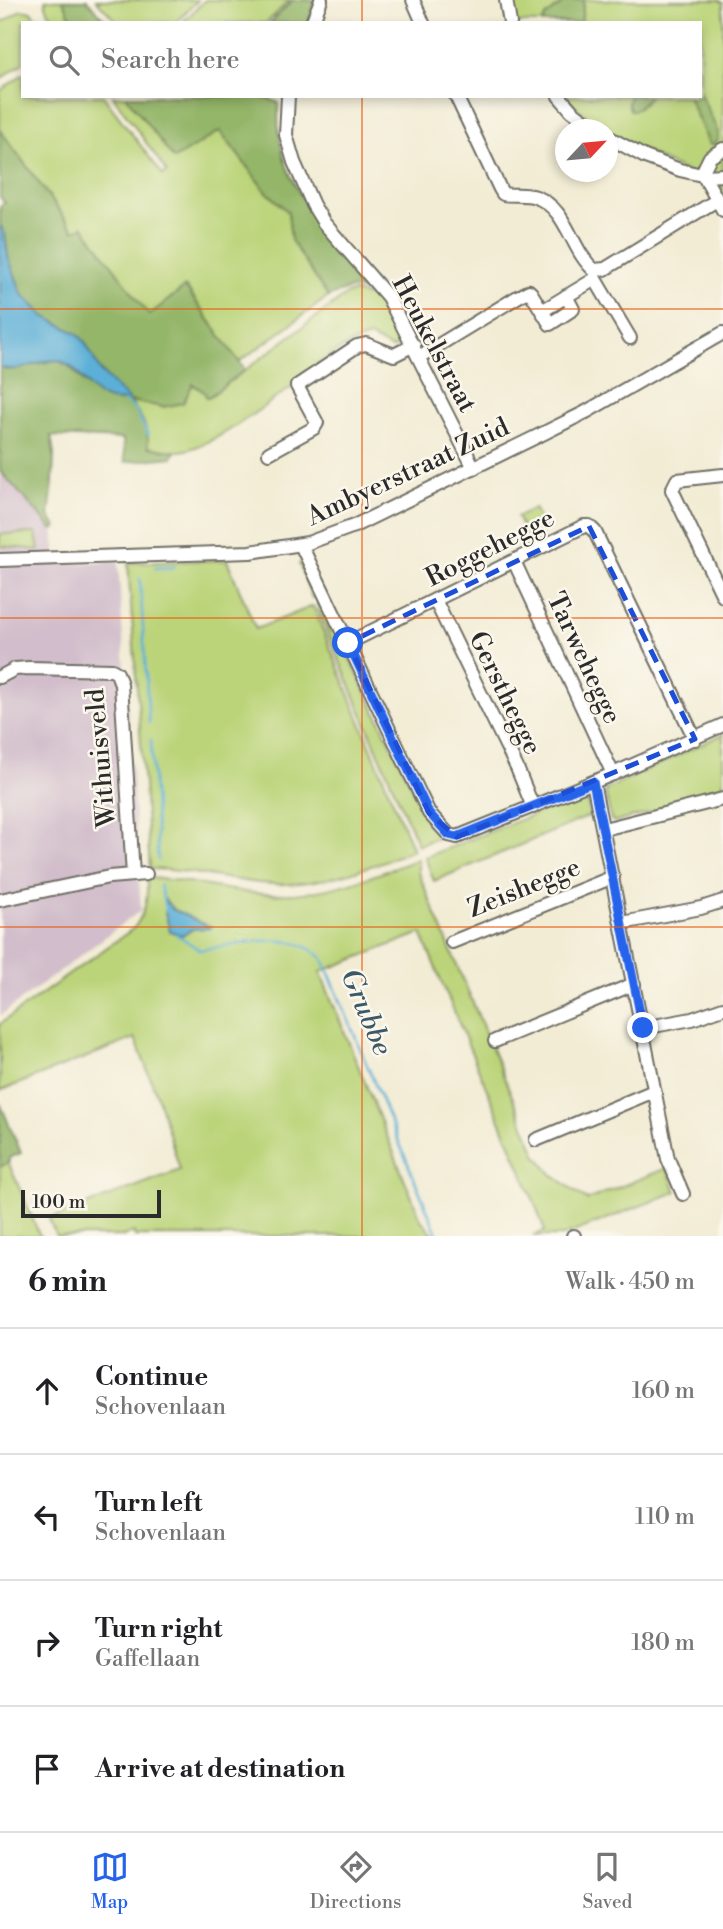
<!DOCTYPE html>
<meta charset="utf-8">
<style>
:root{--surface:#fff;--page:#f2f2f2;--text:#202124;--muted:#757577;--line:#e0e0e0;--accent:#2563eb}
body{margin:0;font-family:"Libre Bodoni",serif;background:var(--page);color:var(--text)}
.compass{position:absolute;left:555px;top:119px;width:63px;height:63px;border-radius:50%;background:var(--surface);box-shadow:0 4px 10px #0003;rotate:64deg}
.scale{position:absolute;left:21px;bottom:18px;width:140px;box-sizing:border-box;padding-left:7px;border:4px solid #2b2b2b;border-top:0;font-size:19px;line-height:24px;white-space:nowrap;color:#2b2b2b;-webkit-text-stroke:5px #fbf7ec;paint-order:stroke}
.stop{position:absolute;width:21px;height:21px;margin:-16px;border:5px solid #2563eb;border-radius:50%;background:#fff}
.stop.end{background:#2563eb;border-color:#fff;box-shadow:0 2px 7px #0008}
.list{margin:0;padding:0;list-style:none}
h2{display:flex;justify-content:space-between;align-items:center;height:91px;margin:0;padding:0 28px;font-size:30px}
h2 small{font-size:23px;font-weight:400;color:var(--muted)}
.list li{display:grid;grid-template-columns:46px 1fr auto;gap:21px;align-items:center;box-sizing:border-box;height:126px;padding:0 28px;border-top:2px solid var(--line)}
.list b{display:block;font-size:26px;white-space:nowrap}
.list p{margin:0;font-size:23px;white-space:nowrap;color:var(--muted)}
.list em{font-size:23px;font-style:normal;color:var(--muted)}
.icon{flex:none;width:38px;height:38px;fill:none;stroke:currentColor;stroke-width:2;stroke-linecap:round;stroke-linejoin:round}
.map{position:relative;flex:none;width:723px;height:1236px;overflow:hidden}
.search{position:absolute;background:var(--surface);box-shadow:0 4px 10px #0003;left:21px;right:21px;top:21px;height:77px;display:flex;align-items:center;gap:18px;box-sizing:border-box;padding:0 24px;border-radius:0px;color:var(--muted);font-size:26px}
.sheet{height:595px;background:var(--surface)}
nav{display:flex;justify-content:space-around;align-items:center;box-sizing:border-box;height:98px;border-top:2px solid var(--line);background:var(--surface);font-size:19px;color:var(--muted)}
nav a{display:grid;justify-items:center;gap:4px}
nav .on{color:var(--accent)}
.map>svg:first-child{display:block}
</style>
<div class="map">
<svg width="723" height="1236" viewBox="0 0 723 1236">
<rect width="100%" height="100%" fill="#fbf7ec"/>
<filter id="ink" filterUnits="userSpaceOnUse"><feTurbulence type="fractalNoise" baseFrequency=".0143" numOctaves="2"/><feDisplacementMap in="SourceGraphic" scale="14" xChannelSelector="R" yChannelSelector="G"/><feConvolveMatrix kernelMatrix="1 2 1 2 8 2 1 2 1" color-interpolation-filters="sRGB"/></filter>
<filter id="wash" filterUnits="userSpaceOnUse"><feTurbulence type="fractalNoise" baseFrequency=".00686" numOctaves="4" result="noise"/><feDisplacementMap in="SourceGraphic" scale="28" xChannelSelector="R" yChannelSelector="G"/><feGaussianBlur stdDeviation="1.57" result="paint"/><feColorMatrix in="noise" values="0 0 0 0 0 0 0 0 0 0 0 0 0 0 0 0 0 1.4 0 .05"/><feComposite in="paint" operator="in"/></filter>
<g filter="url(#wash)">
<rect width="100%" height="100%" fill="#f2ecd4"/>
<path fill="#d1bdcb" d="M0,471l53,59 4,34 61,-2 23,348 -141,106z"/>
<g fill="#bbd479" stroke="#738052" stroke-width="2" fill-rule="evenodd">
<path d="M45,0h18l10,23h-14c-8,-7 -13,-12 -14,-23z"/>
<path d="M96,0h102l-23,23h-57z"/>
<path d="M205,0h85l-24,23h-84z"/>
<path d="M509,0h58l-23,19 -2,4h-28z"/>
<path d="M584,0h135l4,3v203l-14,-23 -78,-38 -38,-23 -30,-26h68l-2,2 9,10 12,-12h38l21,48 4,1 5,-5v-8l-18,-39v-70h-119z"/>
<path d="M21,10l11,2 7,11h-16v40l-23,16v-61l3,4z"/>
<path d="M23,74v22h80l60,79 4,-3 -54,-76h13l48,63 46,-28 44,58 24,23 3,28 37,57 -89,65 -53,-75 -37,29 -66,-90 -8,5 -75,-101v-39z"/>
<path d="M354,292l21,6 10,-1 24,44 -17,8 -22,-12c-30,8 -53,27 -78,46l1,3c-30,20 -78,60 -113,65 -10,1 -22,-3 -33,-4 2,-19 -6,-31 -18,-47l34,7 29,-23 12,8 4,6 139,-104z"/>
<path d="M534,508l11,22 -17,9 -11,-22z"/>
<path d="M36,533l3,17 -39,-4v-12z"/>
<path d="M227,560l29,69 57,-23 100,244c-46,18 -90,36 -140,34 -42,-2 -82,-15 -123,-15l-22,-306z"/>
<path d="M304,561l14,34 -6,3 -13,-34z"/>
<path d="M322,601l102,211 17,25 -23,8 -98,-230 -3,-11z"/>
<path d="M723,734v61l-108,27 -4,-2 -6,-30z"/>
<path d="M586,794l4,22 -156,65 -9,-24z"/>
<path d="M418,859v13l119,284 16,19 34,25 80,-32 9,24 -113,44h-30l12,-5 -11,-30 -113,-268 -101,39 101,248 14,16h-300l-1,-4 -10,4h-68l-7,-17 131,-49 -21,-69 -24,-63 -135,53v-67l134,-96c12,-16 14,-31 13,-50 41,1 79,14 119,16 53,4 103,-16 152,-35zM166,901c11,14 27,19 44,25l-17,3 -11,6 -12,-5z"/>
<path d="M9,1162v2l31,72h-40v-69z"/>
</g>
<g fill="#94b669" stroke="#60704a" stroke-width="2">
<path d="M63,0h24l21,23h-35z"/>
<path d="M293,0h22l-7,23h-38z"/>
<path d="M567,0h17l-3,23h-39l4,-7z"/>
<path d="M700,93l16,35 2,12 -5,5 -4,-1 -21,-48h12z"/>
<path d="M126,96h136l17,7c-8,81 50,130 99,184 -11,8 -17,0 -28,2 -7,1 -15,5 -22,8l-37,-57 -3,-28 -24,-23 -44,-58 -46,28z"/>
<path d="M631,96h19l-15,14h-5l-2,-8z"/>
<path d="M0,130l74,101 9,-5 66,89 36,-28 60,83 -38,28 -3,-6 -11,-8 -10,19 -20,4 -33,-6c11,15 19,27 18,46l28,5 -4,5 -47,5 -2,-23 -72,-3 3,17 -1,30 -4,32 7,12 -3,3 -53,-59v-104l8,3 48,-10 12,5 16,17 45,18 -16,-14 -46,-58 -23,-12 -22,-22 -14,-37 -3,-23 -5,-9v-19l5,-3 -5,-6z"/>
<path d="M0,1103l21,50 -12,5v4l-9,5z"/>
</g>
<g fill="#5cafd7" stroke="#446d81" stroke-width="2">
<path d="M0,225l5,9 3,23 14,37 22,22 34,18 7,8 16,30 28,28c-43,7 -40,-29 -69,-39 -19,-5 -37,15 -60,6z"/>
<path d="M165,900l7,9 40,19 -19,1 -11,6 -12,-4 -5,-18z"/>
</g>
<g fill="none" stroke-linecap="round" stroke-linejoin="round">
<g stroke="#5cafd7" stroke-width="2.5">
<path d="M125,401l11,9 12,25"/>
<path d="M155,568l20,-1"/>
<path d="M140,579l9,144"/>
<path d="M151,740l7,120"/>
<path d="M160,885l6,27"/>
<path d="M176,934l24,16c39,-5 92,-23 123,9l115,277"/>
</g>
</g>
</g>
<g filter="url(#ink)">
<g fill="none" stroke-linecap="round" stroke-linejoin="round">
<g stroke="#716f66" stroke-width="16">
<g id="minor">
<path d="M413,0l10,23"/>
<path d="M506,0l4,23"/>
<path d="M312,23l9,-23"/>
<path d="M288,96l-2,39 8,27 19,43 11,18 64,74 86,171"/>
<path d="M456,96l44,93 3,5c11,2 22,-1 33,3 32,12 34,52 58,73l11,-1 112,-69"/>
<path d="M559,96l13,15 25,19"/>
<path d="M608,137l37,20 35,13 26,6 17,-1"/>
<path d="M702,173l21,37"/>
<path d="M702,173l8,-16 13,-8"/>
<path d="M595,279l35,59"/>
<path d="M525,293l4,-2 2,2 19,31 23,-15 -7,-13"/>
<path d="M542,311l53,-32"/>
<path d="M419,357l100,-61"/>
<path d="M269,453l45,-25 3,-5 -20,-37 60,-40 9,-2 28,11 20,-10"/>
<path d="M723,475l-46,5 -5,10 51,106"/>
<path d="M301,545l128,268 20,22 8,2 156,-63 110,-49"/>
<path d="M0,560l250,-8 58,-9 46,-17 190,-93 42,-21 137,-79"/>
<path d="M514,561l99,213"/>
<path d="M435,600l82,168 16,39"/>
<path d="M348,643l236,-117h5l6,6 100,207"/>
<path d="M0,677l15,-8 14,-1 83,2 5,3 4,11 12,191"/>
<path d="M593,782l75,377 15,35"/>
<path d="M604,829l119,-30"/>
<path d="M0,900l109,-23 37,-3"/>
<path d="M622,923l79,-15 22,-7"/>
<path d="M452,942l161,-65"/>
<path d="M643,1028l49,-9 31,-11"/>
<path d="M495,1041l139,-57"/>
<path d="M536,1140l118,-49"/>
<path d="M573,1236h1"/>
</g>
</g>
<use href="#minor" stroke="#fff" stroke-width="12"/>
</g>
</g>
<g fill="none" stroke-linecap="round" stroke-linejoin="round" filter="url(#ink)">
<path stroke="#2563eb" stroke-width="9" d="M348,643l81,170 20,22 8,2 136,-55 50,246"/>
</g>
<path fill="none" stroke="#1d4ed8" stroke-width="5" stroke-dasharray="14 9" stroke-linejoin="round" d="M589,526l106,213 -238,98 -28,-24 -81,-170z"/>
<path fill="none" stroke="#e8590c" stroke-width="2" stroke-opacity="0.55" d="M362,0v23M362,96v1140M0,309h723M0,618h723M0,927h723"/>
<g text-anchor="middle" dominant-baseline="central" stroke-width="5" stroke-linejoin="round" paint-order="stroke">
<g font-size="26" fill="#2b2b2b" stroke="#fbf7ec">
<text transform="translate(434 344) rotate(62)">Heukelstraat</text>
<text transform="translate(408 472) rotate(-25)">Ambyerstraat Zuid</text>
<text transform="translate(490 548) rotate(-27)">Roggehegge</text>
<text transform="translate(584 658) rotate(65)">Tarwehegge</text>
<text transform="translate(505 693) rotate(64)">Gersthegge</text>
<text transform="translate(101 758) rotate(-95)">Withuisveld</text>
<text transform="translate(524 888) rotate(-22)">Zeishegge</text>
</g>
<g font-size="28" font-style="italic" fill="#3c5967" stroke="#fbf7ec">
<text transform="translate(366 1012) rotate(67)">Grubbe</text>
</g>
</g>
</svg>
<svg class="compass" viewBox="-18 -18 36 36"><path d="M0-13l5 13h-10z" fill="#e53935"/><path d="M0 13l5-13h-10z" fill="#757577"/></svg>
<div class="scale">100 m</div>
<div class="stop" style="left:348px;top:643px"></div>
<div class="stop end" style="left:643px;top:1028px"></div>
<div class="search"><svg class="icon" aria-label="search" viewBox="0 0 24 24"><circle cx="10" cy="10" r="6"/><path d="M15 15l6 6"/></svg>Search here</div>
</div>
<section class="sheet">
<h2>6 min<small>Walk · 450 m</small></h2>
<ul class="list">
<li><svg class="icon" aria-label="ahead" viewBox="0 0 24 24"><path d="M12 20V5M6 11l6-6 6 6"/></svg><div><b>Continue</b><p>Schovenlaan</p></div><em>160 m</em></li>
<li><svg class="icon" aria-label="left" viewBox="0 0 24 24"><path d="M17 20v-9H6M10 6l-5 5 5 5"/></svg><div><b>Turn left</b><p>Schovenlaan</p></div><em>110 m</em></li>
<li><svg class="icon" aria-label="right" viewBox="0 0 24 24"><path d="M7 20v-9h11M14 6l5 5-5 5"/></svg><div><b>Turn right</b><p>Gaffellaan</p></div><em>180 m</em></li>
<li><svg class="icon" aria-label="arrive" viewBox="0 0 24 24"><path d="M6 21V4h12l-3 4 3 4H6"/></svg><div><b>Arrive at destination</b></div></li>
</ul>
</section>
<nav>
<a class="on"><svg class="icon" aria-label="map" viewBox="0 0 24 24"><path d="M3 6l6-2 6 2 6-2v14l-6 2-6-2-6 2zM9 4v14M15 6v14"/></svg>Map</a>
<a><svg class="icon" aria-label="directions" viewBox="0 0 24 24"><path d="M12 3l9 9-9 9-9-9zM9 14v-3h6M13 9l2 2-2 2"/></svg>Directions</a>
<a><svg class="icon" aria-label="saved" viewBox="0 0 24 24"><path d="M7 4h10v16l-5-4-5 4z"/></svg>Saved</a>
</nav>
